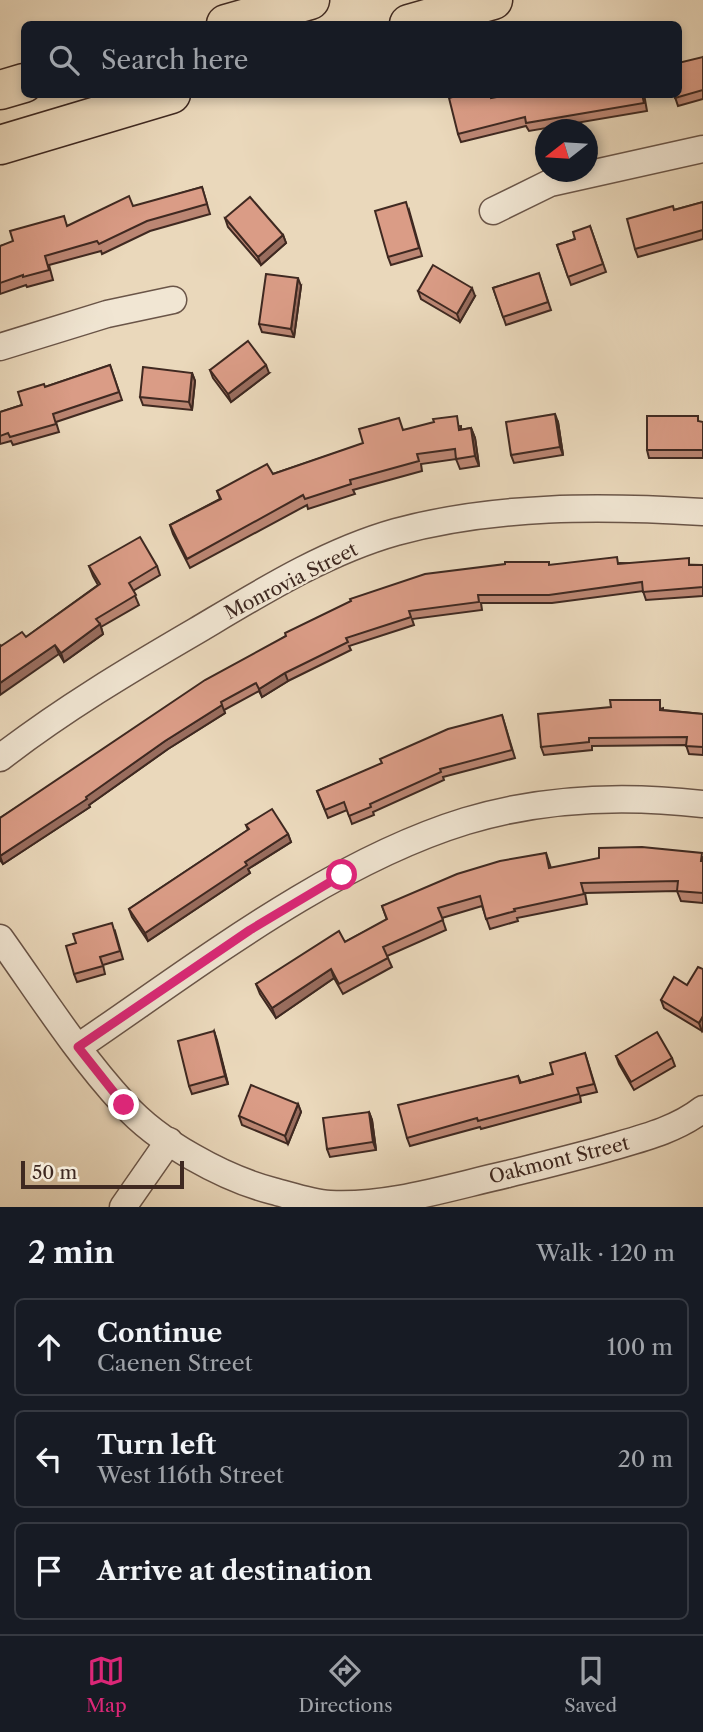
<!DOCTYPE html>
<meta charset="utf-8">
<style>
:root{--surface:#171b24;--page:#242831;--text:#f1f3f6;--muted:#9ea1a6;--line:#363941;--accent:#db2777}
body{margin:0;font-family:"Libre Caslon Text",serif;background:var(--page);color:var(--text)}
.compass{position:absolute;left:535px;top:119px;width:63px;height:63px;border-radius:50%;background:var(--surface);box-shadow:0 4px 10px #0003;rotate:253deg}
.scale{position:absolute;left:21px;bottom:18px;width:163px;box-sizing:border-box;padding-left:7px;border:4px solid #3f2921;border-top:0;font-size:19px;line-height:24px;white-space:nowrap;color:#3f2921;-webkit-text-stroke:5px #f1e6d3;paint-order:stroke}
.stop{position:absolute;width:21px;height:21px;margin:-16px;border:5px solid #db2777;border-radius:50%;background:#fff}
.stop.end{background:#db2777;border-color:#fff;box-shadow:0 2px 7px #0008}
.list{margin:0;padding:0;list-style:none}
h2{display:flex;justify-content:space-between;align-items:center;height:91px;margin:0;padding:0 28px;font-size:30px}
h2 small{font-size:23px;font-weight:400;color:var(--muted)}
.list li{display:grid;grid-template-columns:46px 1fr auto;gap:21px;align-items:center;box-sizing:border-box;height:98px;margin:0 14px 14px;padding:0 14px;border:2px solid var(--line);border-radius:10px}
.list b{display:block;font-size:26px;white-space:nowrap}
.list p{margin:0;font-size:23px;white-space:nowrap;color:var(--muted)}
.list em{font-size:23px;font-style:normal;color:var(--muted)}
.icon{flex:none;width:38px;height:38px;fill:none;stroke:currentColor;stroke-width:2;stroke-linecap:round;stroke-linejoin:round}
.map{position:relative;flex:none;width:703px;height:1207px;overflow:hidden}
.search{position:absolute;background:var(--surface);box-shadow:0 4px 10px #0003;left:21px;right:21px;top:21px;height:77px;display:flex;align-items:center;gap:18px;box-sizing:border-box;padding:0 24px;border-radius:10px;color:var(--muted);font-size:26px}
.sheet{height:427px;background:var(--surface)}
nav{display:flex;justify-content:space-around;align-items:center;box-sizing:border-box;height:98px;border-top:2px solid var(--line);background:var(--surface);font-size:19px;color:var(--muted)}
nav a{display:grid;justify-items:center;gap:4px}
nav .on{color:var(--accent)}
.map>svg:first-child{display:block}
</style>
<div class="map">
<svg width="703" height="1207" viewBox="0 0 703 1207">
<rect width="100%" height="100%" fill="#ead8bb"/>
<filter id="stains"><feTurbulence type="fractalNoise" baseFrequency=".00286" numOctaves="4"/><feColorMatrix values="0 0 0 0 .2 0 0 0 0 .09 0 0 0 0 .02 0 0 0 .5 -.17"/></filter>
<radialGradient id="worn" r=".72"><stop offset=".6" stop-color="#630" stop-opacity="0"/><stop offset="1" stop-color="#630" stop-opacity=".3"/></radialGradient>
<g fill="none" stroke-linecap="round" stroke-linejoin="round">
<g stroke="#6a5548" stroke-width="29">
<g id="street">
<path d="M493,211l57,-28 153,-34"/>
<path d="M0,347l107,-33 66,-14"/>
<path d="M0,758c62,-48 129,-88 196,-127 64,-38 129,-79 200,-99 99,-27 205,-26 307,-20"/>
<path d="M0,938c40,56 77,115 124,166 34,38 99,74 149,87 19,5 38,12 57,13 60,3 120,-17 178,-30 32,-8 65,-16 97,-25 34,-10 70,-18 98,-40"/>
<path d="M78,1047c118,-80 251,-184 388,-226 76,-23 159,-26 237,-17"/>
<path d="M123,1207l46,-66"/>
</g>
</g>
<g stroke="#3f2921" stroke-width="41">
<g id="primary">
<path d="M226,24l84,-24"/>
<path d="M409,24l84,-24"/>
<path d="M0,90l24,-7"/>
<path d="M0,145l171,-51"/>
</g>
</g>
<use href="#street" stroke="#f1e6d3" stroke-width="26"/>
<use href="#primary" stroke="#ead8bb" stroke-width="38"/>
</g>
<g fill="#bb8673" stroke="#3f2921" stroke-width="2">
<path d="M703,57v42l-25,7 -4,-12z"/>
<path d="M644,94l3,17 -118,20 -3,-5 -65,16 -3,-8 34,-36z"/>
<path d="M202,187l8,27 -60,17 -48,23 -1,-3 -52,14 4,15 -26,7 -1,-2 -26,9v-48z"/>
<path d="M703,202v37l-65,18 -3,-8 39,-39z"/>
<path d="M409,210l13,46 -31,9 -3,-8z"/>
<path d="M225,218l58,17 3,8 -25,22 -33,-38z"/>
<path d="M590,226l16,46 -35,13 -14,-40 18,-6z"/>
<path d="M539,274l12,36 -45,15 -13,-37z"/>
<path d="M301,286l-7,51 -32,-5 -3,-8z"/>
<path d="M418,291l57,5 -15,26 -39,-23z"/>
<path d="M110,365l12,35 -66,22 3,10 -46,13 -2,-4 -11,3v-32l22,-7 23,-18z"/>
<path d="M210,370l59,3 -38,29 -18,-24z"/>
<path d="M192,373l3,8 -3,29 -49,-5 -3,-8z"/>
<path d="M558,422l5,33 -49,8 -3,-8z"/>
<path d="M700,422h3v36h-54l-2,-8z"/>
<path d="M461,426v4l10,-2 4,10 4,28 -19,3 -4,-10 -35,5 1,7 -69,19 2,4 -47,15 -1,-4 -117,63 -17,-34 -3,-9 50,-26 -3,-8 56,-17 131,-44z"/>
<path d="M620,563l83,2v31l-57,4 -3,-9 -91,12h-71l1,7 -70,9 2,6 -65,21 2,4 -63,31 -26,16 -3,-6 -35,19 1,3 -57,36 -79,56 1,2 -87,57 -3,-4v-42l286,-182 264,-71z"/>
<path d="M89,566h68l3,9 -27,16 6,14 -38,22 2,7 -39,28 -5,-8 -58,-8 25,-9 72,-52 -5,-9z"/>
<path d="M663,708v2l40,4v41l-14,-1 -3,-9 -94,1v4l-48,5 -3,-8z"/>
<path d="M502,715l13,43 -72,19 1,3 -71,32 1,3 -22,9 -5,-14 -19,8 -11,-27z"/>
<path d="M246,825l42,9 3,8 -43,27 2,4 -102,68 -16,-24 -3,-8 119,-79z"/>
<path d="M546,853l5,15 152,-11v46l-22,-2 -4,-10 -92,2 2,11 -70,14 1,3 -28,8 -8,-23 -40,12 4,12 -59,26 5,11 -49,27 -9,-16 -58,40 -16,-24 -4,-10 89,-42 42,-22 -5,-14z"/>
<path d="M115,931l8,28 -20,6 2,9 -28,8 -3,-8z"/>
<path d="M687,985l15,46 -38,-23 -3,-8z"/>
<path d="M214,1031l14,53 -36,10 -3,-8z"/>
<path d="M585,1053l12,39 -17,4 1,6 -100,27 -1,-2 -70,19 -3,-8 111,-62 3,7 32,-9z"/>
<path d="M616,1056l56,2 3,8 -41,24 -15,-26z"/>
<path d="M298,1104l3,8 -13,32 -46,-19 -3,-9z"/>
<path d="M369,1112l3,8 4,30 -46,7 -3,-8z"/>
</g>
<g fill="#996d5e" stroke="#3f2921" stroke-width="2">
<path d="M283,235l3,8 -25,22 -3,-8z"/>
<path d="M298,278l3,8 -7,51 -3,-8z"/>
<path d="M472,288l3,8 -15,26 -3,-8z"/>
<path d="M266,365l3,8 -38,29 -3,-8z"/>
<path d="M192,373l3,8 -3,29 -3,-8z"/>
<path d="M555,414l3,8 5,33 -3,-8z"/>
<path d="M471,428l4,10 4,28 -4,-10z"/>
<path d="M100,624l3,10 -39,28 -3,-9z"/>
<path d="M55,645l4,9 -59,41v-12z"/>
<path d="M285,673l3,8 -26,16 -3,-8z"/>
<path d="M222,705l3,8 -57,36 -79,56 1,2 -87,57 -3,-8 165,-115z"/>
<path d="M288,834l3,8 -43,27 2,4 -102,68 -3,-8 100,-71z"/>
<path d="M331,969l3,9 -58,40 -4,-10z"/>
<path d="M703,1016v13l-1,2 -3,-8z"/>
<path d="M214,1031l3,9 11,44 -3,-8z"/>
<path d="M298,1104l3,8 -13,32 -3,-8z"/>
<path d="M369,1112l3,8 4,30 -3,-8z"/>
</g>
<g fill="#da9c86" stroke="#3f2921" stroke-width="2">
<path d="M703,57v33l-28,8 -1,-4h4v-31z"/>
<path d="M463,94h27l1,4 21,-4h130l2,9 -118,20 -1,-6 -67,17 -9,-36z"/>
<path d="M202,187l5,17 -60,17 -48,23 -2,-3 -52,15 4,14 -26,7v-2l-23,8v-37l13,-5 -3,-10 54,-15 3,10 62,-30 4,10z"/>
<path d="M250,197l33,38 -25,22 -33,-39z"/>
<path d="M406,202l13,46 -31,9 -13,-46z"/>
<path d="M703,202v28l-68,19 -8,-30 46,-13 1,4z"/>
<path d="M590,226l13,38 -35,13 -11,-32 18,-6 -2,-7z"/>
<path d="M433,265l39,23 -15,26 -39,-23z"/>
<path d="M539,273l9,29 -45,15 -10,-29z"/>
<path d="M266,274l32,4 -7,51 -32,-5z"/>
<path d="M248,341l18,24 -38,29 -18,-24z"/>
<path d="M110,365l9,27 -66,22 3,10 -46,13 -2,-4 -8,3v-24l22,-7 -4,-13 26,-8 1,3z"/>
<path d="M143,367l49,6 -3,29 -49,-5z"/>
<path d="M555,414l5,33 -49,8 -5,-33z"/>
<path d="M457,416l2,14 12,-2 4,28 -19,3 -1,-10 -38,5 2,7 -69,19 1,4 -46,15 -2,-4 -116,64 -17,-34 51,-26 -4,-8 50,-27 6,10 90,-31 -4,-14 40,-11 4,12 31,-8 -1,-3z"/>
<path d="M647,416h51v5l5,1v28h-56z"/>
<path d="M140,537l17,29 -28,17 7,12 -40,24 4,5 -39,29 -6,-8 -55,38v-38l1,1 21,-14 4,5 74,-53 -11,-18z"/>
<path d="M617,557l1,7 71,-6v7h14v22l-60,5 -1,-10 -93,13h-71l1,7 -70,9 2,6 -65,21 2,4 -63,31 -26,16 -3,-6 -35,19 1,3 -57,36 -79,56 1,2 -87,57v-38l205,-138 81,-44 -1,-3 66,-32 -1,-2 75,-25 80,-10v-2h44v3z"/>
<path d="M610,700h50v10l43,4v33l-17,-1 1,-9 -98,1v4l-48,5 -3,-33 73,-7z"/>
<path d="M502,715l10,35 -72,19 1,3 -71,32 1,3 -22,9 -5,-14 -19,8 -8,-19 65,-28 -2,-4 68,-30z"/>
<path d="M272,809l16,25 -43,28 2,3 -102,68 -16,-24 120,-80 -3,-4z"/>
<path d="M642,847l60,6 -1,8h2v32l-26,-2 1,-10 -97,2 3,11 -70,15 1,2 -29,8 -6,-23 -42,12 5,12 -60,27 5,11 -49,26 -8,-15 -59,39 -16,-24 83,-53 6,11 42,-23 -5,-13 75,-32 43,-13 46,-8 3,15 50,-10v-10z"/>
<path d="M112,923l8,28 -20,6 3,9 -29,8 -8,-28 10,-3 -3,-9z"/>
<path d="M698,967l5,2v47l-4,7 -38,-23 13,-23 13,8z"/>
<path d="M214,1031l11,45 -36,10 -11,-45z"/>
<path d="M657,1032l15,26 -41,24 -15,-26z"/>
<path d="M585,1053l9,31 -17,4 2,6 -101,27 -1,-3 -70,20 -9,-33 120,-29 2,7 33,-9 -3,-11z"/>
<path d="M251,1085l47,19 -13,32 -46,-20z"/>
<path d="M369,1112l4,30 -46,7 -4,-31z"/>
</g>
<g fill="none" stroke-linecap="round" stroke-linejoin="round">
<path stroke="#db2777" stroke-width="9" d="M124,1105l-46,-58 172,-117 92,-55"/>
</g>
<g text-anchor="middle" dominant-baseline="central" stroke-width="5" stroke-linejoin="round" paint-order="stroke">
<g font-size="19" fill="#3f2921" stroke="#f1e6d3">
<text transform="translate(291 581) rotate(-27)">Monrovia Street</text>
<text transform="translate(559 1160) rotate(-14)">Oakmont Street</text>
</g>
</g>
<rect width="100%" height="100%" filter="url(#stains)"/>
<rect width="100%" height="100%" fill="url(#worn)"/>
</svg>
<svg class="compass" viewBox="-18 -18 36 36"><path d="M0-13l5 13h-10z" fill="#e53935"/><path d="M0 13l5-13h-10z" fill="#9ea1a6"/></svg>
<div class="scale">50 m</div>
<div class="stop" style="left:342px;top:875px"></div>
<div class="stop end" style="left:124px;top:1105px"></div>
<div class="search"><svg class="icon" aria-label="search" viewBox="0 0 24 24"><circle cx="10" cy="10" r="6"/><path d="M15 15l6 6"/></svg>Search here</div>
</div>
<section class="sheet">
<h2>2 min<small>Walk · 120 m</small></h2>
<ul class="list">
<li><svg class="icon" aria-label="ahead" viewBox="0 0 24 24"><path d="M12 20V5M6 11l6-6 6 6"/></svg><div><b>Continue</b><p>Caenen Street</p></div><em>100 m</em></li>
<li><svg class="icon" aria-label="left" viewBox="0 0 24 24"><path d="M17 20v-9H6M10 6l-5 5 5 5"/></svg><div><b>Turn left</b><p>West 116th Street</p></div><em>20 m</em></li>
<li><svg class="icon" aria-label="arrive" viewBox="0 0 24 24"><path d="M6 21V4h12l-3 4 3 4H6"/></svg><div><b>Arrive at destination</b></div></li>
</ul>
</section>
<nav>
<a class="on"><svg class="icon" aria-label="map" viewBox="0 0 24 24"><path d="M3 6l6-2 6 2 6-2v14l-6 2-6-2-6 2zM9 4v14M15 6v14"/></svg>Map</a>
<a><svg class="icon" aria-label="directions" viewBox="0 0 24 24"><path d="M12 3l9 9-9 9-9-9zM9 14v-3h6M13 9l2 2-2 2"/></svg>Directions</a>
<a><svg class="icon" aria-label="saved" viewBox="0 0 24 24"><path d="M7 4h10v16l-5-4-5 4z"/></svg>Saved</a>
</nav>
